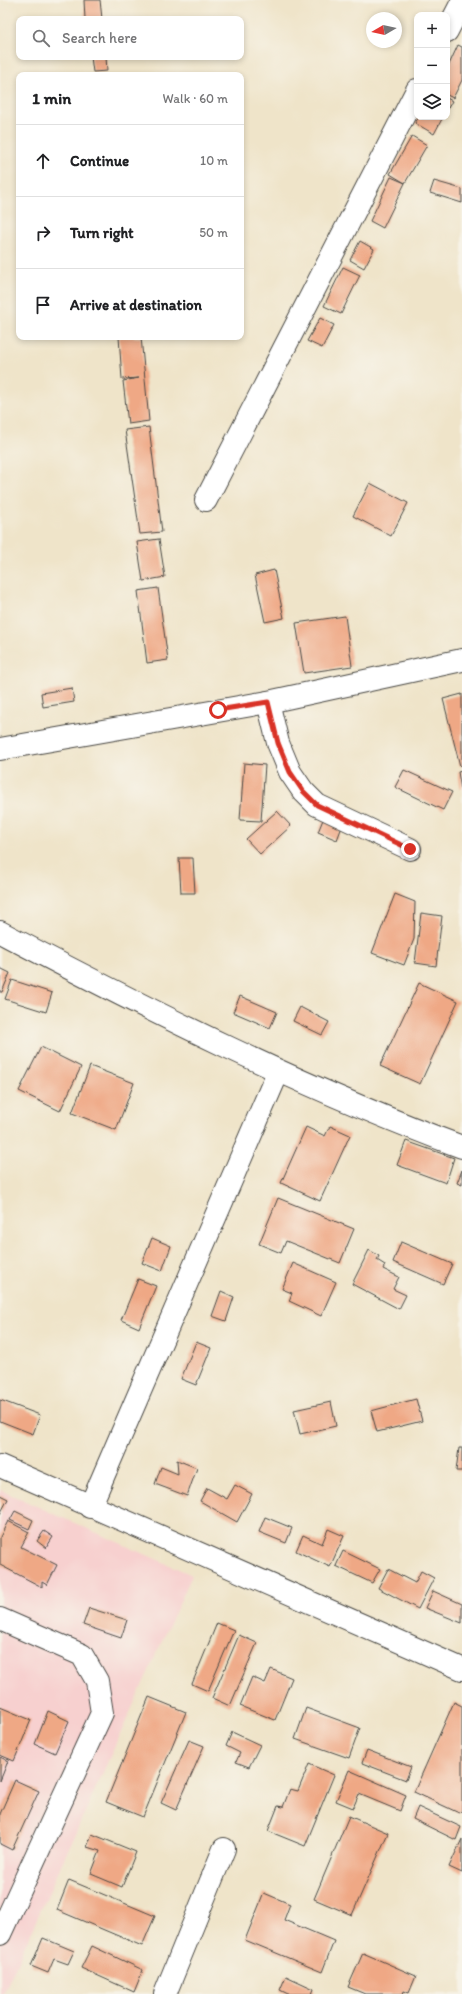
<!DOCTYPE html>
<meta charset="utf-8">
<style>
:root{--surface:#fff;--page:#f6f6f6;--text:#202124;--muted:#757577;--line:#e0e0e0}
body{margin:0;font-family:Itim,sans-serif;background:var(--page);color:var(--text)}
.controls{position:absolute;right:12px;top:12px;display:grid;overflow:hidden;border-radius:8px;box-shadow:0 2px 6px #0003}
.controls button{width:36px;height:36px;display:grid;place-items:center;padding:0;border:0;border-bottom:1px solid var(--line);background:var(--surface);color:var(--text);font:20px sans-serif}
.compass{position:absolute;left:366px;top:12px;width:36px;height:36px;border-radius:50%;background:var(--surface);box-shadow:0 2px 6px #0003;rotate:261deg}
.stop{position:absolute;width:12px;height:12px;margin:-9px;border:3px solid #d93025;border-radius:50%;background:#fff}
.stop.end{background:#d93025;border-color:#fff;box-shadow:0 1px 4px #0008}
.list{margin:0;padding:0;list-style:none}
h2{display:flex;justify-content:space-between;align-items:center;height:52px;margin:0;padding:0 16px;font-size:17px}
h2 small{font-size:13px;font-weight:400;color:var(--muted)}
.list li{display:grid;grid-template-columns:26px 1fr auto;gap:12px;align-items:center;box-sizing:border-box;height:72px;padding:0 16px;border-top:1px solid var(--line)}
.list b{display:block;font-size:15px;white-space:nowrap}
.list em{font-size:13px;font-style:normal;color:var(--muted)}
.icon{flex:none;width:22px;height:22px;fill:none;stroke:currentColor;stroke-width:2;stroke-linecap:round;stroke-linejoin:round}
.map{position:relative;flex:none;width:462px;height:1994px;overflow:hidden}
.search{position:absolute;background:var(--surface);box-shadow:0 2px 6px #0003;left:16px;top:16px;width:228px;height:44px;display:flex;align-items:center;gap:10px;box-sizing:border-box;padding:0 14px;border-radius:8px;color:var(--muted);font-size:15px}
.panel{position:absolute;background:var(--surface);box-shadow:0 2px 6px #0003;left:16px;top:72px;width:228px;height:268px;border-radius:8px}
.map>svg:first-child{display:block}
</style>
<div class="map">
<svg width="462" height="1994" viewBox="0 0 462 1994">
<rect width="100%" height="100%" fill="#f7f3e8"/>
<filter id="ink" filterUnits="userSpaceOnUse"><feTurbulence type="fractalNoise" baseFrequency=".025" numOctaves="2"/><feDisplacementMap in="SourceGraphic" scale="8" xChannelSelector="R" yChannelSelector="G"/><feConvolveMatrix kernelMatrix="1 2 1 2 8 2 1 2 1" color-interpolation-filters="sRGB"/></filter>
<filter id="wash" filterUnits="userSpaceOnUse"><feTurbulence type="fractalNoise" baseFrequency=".012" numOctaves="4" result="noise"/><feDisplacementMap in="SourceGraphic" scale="16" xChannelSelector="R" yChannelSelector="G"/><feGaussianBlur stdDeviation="0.9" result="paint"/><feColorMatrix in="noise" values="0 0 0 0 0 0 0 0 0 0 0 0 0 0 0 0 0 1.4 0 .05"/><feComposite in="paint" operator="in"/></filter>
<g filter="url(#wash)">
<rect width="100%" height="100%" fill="#efe4c9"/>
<path fill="#f7d0cf" d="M0,1490l192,85 -189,419h-3z"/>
<g id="blocks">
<g fill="#efa885">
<path d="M84,0h16l2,19h-17z"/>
<path d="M458,45l4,2v33l-9,18 -6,-3v-26z"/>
<path d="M91,57h15l1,14 -14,1z"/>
<path d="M447,98l5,3 -5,9z"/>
<path d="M419,117h24l-9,17 -19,-11z"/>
<path d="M412,136l15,9 -22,38 -15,-9z"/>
<path d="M391,177l14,6 -22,45 -13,-7z"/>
<path d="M434,181l28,8v14l-32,-10z"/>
<path d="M360,241l14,8 -10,19 -14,-8z"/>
<path d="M343,267l17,8 -19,39 -17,-8z"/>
<path d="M320,318l14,7 -12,23 -15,-7z"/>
<path d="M119,337h22l8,84 -21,3 -5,-43 16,-3 -17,1z"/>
<path d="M149,427l13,105 -22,2 -15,-104z"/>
<path d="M370,483l38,20 -17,33 -38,-20z"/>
<path d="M159,539l6,38 -22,4 -6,-39z"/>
<path d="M274,570l10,48 -19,4 -10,-47z"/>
<path d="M158,588l10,72 -21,3 -9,-72z"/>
<path d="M345,616l7,50 -48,7 -8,-50z"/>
<path d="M72,688l2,14 -31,5 -2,-14z"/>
<path d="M462,694v71l-2,1 -17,-67z"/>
<path d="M244,763l21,2 -4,56 -21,-1z"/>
<path d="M404,770l48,22 -9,18 -48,-23z"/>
<path d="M462,771v18h-1l-3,-17z"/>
<path d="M277,811l14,15 -31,28 -14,-15z"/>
<path d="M324,817l19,7 -6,16 -19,-8z"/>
<path d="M179,858h14l2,35h-14z"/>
<path d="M395,894l20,8 -1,37 -10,26 -32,-12z"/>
<path d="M421,913l21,3 -6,50 -21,-3z"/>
<path d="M0,968l10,5 -8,19h-2z"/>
<path d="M12,980l40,13 -6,19 -41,-13z"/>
<path d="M419,983l39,18 -38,83 -40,-18z"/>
<path d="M240,996l37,16 -7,16 -37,-16z"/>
<path d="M300,1007l29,15 -7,13 -29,-14z"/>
<path d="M41,1047l40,20 -21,44 -41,-20z"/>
<path d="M90,1066l44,17 -18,47 -44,-17z"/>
<path d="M330,1126l20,9 -30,66 -39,-18 25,-56 19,9z"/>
<path d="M406,1141l48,17 -8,25 -49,-18z"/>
<path d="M462,1170v15l-5,-2z"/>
<path d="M278,1198l76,31 -14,34 -54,-22 -5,12 -22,-9z"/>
<path d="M152,1238l19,8 -9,25 -20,-8z"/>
<path d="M401,1242l51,22 -9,20 -50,-22z"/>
<path d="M369,1250l10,6 -2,4 8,5 -2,4 16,8 -6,12 13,6 -7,14 -47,-25z"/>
<path d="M293,1263l43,19 -15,34 -32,-15 3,-8 -10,-4z"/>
<path d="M138,1279l18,7 -17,42 -18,-8z"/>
<path d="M221,1291l13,6 -8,24 -14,-5z"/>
<path d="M196,1342l15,6 -15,37 -15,-6z"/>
<path d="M416,1399l6,22 -45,11 -6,-21z"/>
<path d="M0,1400l40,15 -7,19 -33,-13z"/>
<path d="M331,1402l5,24 -36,8 -6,-24z"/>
<path d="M459,1448h3v23h-6z"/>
<path d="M177,1460l20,8 -10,28 -32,-12 6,-17 17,7z"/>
<path d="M235,1485l17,9 -15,28 -37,-21 7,-13 20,11z"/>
<path d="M0,1495l8,4 -8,15z"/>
<path d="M15,1511l18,9 -4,9 -19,-9z"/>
<path d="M265,1517l27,11 -6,15 -27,-11z"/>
<path d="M8,1521l21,11 -8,15 36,18 -10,20 -5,-3v5l-42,-22v-28z"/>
<path d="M328,1529l16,7 -14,31 -34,-16 7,-16 19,9z"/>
<path d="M44,1531l9,6 -7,11 -9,-7z"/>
<path d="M343,1551l37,18 -8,14 -36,-17z"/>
<path d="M388,1569l27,14 6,-12 13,7 -16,31 -40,-21z"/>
<path d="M433,1591l29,13v19l-37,-15z"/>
<path d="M89,1608l38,12 -6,18 -38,-13z"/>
<path d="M217,1623l17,7 -26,61 -16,-7z"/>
<path d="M239,1635l18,8 -27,63 -18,-8z"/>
<path d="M271,1669l21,9 -17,42 -35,-14 12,-29 13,6z"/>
<path d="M149,1697l37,15 -43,105 -37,-15z"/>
<path d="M454,1702l8,4v104l-3,3 -45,-21z"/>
<path d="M0,1707l31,13 -17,41 -14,-6z"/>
<path d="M306,1708l54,20 -11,30 -54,-19z"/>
<path d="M48,1711l21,10 -14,32 -20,-9z"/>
<path d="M232,1732l28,13 -11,22 -13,-5 4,-9 -14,-7z"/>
<path d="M189,1740l15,6 -28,64 -15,-7z"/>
<path d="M367,1750l44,17 -5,13 -44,-17z"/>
<path d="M0,1757l8,4 -8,20z"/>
<path d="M309,1764l25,11 -29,71 -37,-15 10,-25 5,1 7,-18 8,2z"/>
<path d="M349,1770l57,25 -6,16 -41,-17 -6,14 -17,-7z"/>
<path d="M15,1780l24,11 -27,59 -12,-6v-30z"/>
<path d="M418,1807l43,20 -5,13 -43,-21z"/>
<path d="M349,1816l39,17 -36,82 -38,-16z"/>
<path d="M92,1834l44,18 -14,35 -31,-13 9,-23 -13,-4z"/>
<path d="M462,1839v34l-13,-6z"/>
<path d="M69,1880l86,36 -13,30 -85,-36z"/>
<path d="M264,1893l26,11 -6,16 50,21 -12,31 -77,-32z"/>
<path d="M43,1938l31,13 -6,13 -14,-5 -6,14 -17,-7z"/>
<path d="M92,1946l51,24 -9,22 -53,-24z"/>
<path d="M363,1953l53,23 -7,17 -5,-2 -1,3h-38l-17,-7z"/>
<path d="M286,1976l28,13 -2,5h-24l-8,-4z"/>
</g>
</g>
</g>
<g filter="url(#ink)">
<use href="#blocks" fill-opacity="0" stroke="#484743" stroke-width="1"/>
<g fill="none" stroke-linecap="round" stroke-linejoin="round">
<g stroke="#484743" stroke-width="24">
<g id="minor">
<path d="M447,31l15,-29"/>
<path d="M206,500l211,-410"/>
<path d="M268,702l10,41 12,29 13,19 14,14 93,44"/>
<path d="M0,749l268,-47 194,-42"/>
<path d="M0,932c150,79 303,156 462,215"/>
<path d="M0,1466l462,203"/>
<path d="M90,1507l188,-435"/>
<path d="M0,1619l82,36 15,26 5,32 -102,221"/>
<path d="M165,1994l59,-145"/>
</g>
</g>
<use href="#minor" stroke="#fff" stroke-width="22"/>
</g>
</g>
<g fill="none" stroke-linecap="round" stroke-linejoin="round" filter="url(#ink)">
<path stroke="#d93025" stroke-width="5" d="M218,710l50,-8 10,41 12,29 13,19 14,14 93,44"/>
</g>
</svg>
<div class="controls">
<button>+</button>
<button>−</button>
<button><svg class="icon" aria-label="layers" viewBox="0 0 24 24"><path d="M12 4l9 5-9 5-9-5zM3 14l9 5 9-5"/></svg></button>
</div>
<svg class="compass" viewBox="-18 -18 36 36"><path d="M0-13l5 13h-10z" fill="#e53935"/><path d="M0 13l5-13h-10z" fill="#757577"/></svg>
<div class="stop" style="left:218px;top:710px"></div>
<div class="stop end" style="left:410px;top:849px"></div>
<div class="search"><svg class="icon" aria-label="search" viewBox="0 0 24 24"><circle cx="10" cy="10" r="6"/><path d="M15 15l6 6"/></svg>Search here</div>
<section class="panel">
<h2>1 min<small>Walk · 60 m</small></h2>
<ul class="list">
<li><svg class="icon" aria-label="ahead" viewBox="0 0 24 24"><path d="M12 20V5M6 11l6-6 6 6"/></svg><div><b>Continue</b></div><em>10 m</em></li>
<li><svg class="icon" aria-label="right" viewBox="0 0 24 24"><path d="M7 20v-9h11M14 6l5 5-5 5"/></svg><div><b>Turn right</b></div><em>50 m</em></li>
<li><svg class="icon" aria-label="arrive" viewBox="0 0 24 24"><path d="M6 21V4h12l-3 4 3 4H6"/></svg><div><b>Arrive at destination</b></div></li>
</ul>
</section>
</div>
